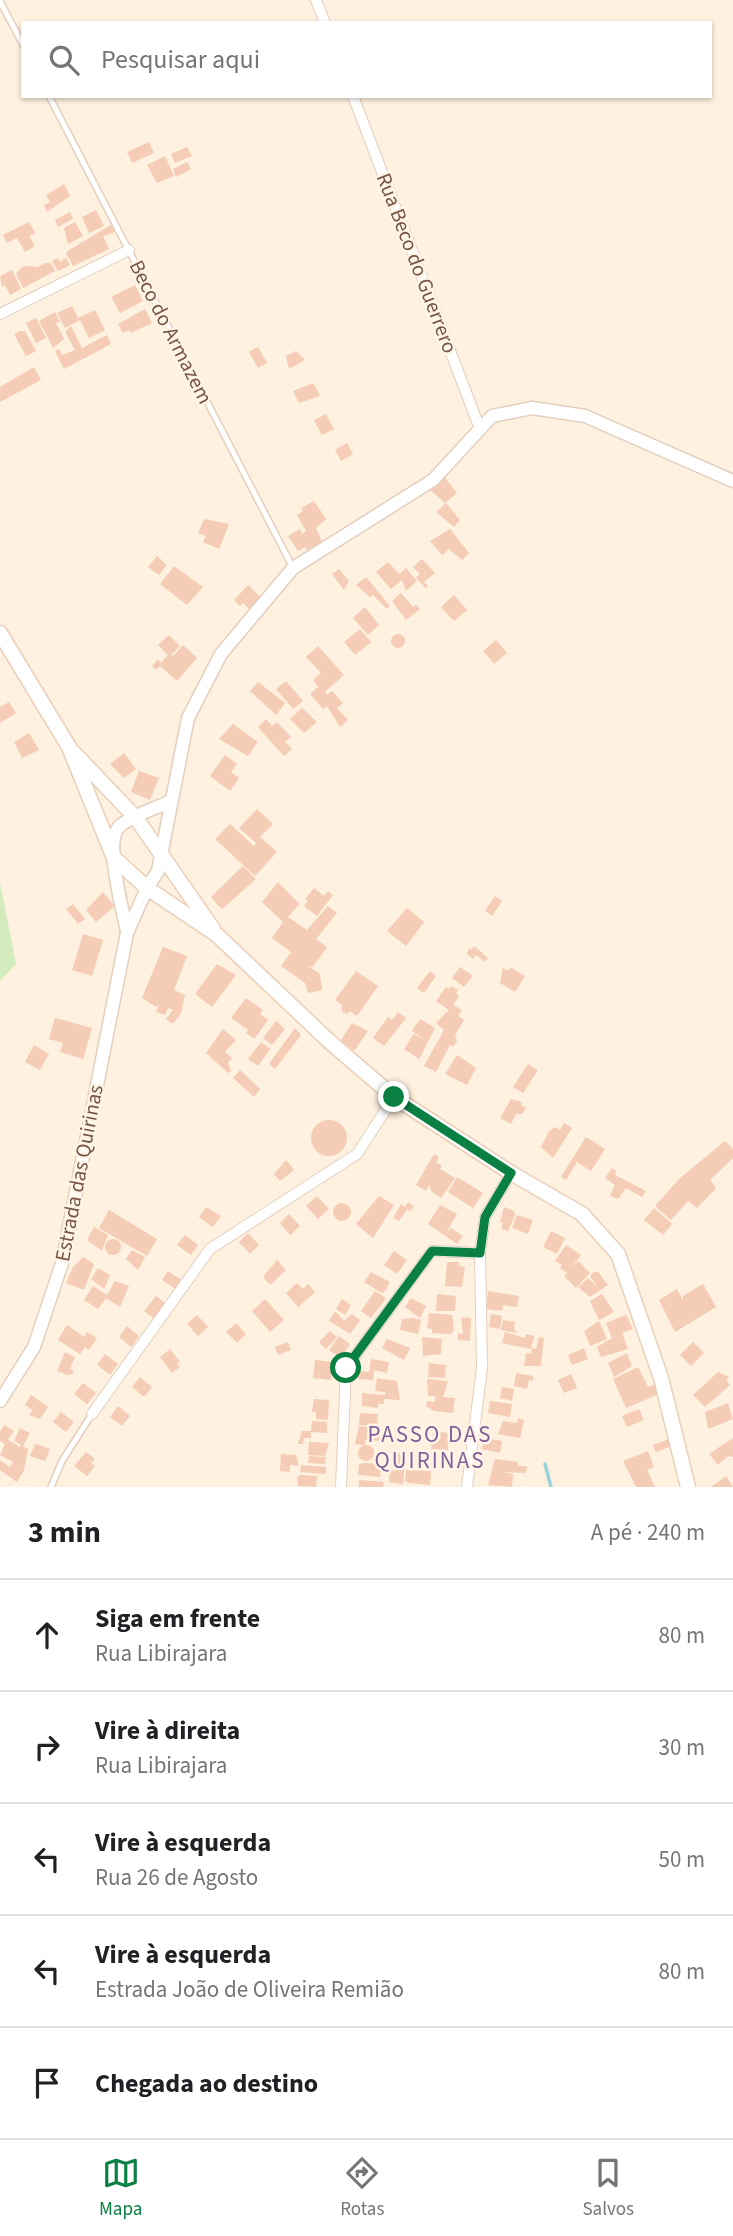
<!DOCTYPE html>
<html lang="pt">
<meta charset="utf-8">
<style>
:root{--surface:#fff;--page:#f6f6f6;--text:#202124;--muted:#757577;--line:#e0e0e0;--accent:#0b8043}
body{margin:0;font-family:"Source Sans 3",sans-serif;background:var(--page);color:var(--text)}
.stop{position:absolute;width:21px;height:21px;margin:-16px;border:5px solid #0b8043;border-radius:50%;background:#fff}
.stop.end{background:#0b8043;border-color:#fff;box-shadow:0 2px 7px #0008}
.list{margin:0;padding:0;list-style:none}
h2{display:flex;justify-content:space-between;align-items:center;height:91px;margin:0;padding:0 28px;font-size:30px}
h2 small{font-size:23px;font-weight:400;color:var(--muted)}
.list li{display:grid;grid-template-columns:46px 1fr auto;gap:21px;align-items:center;box-sizing:border-box;height:112px;padding:0 28px;border-top:2px solid var(--line)}
.list b{display:block;font-size:26px;white-space:nowrap}
.list p{margin:0;font-size:23px;white-space:nowrap;color:var(--muted)}
.list em{font-size:23px;font-style:normal;color:var(--muted)}
.icon{flex:none;width:38px;height:38px;fill:none;stroke:currentColor;stroke-width:2;stroke-linecap:round;stroke-linejoin:round}
.map{position:relative;flex:none;width:733px;height:1487px;overflow:hidden}
.search{position:absolute;background:var(--surface);box-shadow:0 2px 5px #0004;left:21px;right:21px;top:21px;height:77px;display:flex;align-items:center;gap:18px;box-sizing:border-box;padding:0 24px;border-radius:0px;color:var(--muted);font-size:26px}
.sheet{height:651px;background:var(--surface)}
nav{display:flex;justify-content:space-around;align-items:center;box-sizing:border-box;height:98px;border-top:2px solid var(--line);background:var(--surface);font-size:19px;color:var(--muted)}
nav a{display:grid;justify-items:center;gap:4px}
nav .on{color:var(--accent)}
.map>svg:first-child{display:block}
</style>
<div class="map">
<svg width="733" height="1487" viewBox="0 0 733 1487">
<rect width="100%" height="100%" fill="#fef1df"/>
<path fill="#d2ecbd" d="M0,883l16,81 -16,17z"/>
<g fill="none" stroke-linecap="round" stroke-linejoin="round">
<path stroke="#99d3da" stroke-width="3.5" d="M545,1464l6,23"/>
</g>
<g fill="#f5ccb5">
<path d="M149,142l5,11 -22,10 -5,-11z"/>
<path d="M187,147l5,9 -17,7 -4,-9z"/>
<path d="M165,156l9,20 -17,7 -10,-18z"/>
<path d="M187,162l4,7 -15,8 -3,-8z"/>
<path d="M64,184l6,12 -23,16 -3,-7 6,-3 -4,-7z"/>
<path d="M96,210l8,16 -15,7 -7,-16z"/>
<path d="M70,212l3,7 -15,8 -3,-7z"/>
<path d="M29,222l6,11 -6,3 6,10 -10,6 -8,-14 -10,5 -4,-8z"/>
<path d="M75,222l8,14 -15,8 -4,-16z"/>
<path d="M111,225l4,7 -12,4 6,13 -36,17 -7,-13 3,-3z"/>
<path d="M58,258l2,4 6,-4 4,7 -12,6 -6,-10z"/>
<path d="M46,263h5l4,8 -32,17 -7,-14 4,-5 5,-3 12,1z"/>
<path d="M12,270l9,19 -11,6 -5,-10 -3,2 -2,-11z"/>
<path d="M135,285l8,16 -23,12 -9,-16z"/>
<path d="M72,306l6,12 17,-8 10,20 -16,8 -9,-18 -15,8 -8,-15z"/>
<path d="M145,309l7,14 -21,10 -2,-3 -6,3 -5,-9z"/>
<path d="M55,312l5,10 -4,1 8,16 -11,9 -14,-27z"/>
<path d="M36,318l10,20 -10,5 -10,-20z"/>
<path d="M71,326l11,22 25,-13 4,9 -47,25 -9,-18 4,-2 3,6 13,-5 -10,-18z"/>
<path d="M20,331h5l11,20 -10,5 -12,-22z"/>
<path d="M258,347l9,16 -9,5 -9,-16z"/>
<path d="M296,351l9,9 -16,9 -3,-13z"/>
<path d="M34,367l7,13 -41,22v-15z"/>
<path d="M313,383l7,13 -21,7 -6,-12z"/>
<path d="M326,414l8,15 -12,6 -8,-15z"/>
<path d="M347,443l6,11 -12,7 -6,-11z"/>
<path d="M443,475l14,18 -12,10 -17,-15z"/>
<path d="M314,501l12,18 -10,9 6,14 -14,10 -3,-5 -7,4 -10,-15 12,-7 2,5 4,-3 -9,-16 6,-4 -2,-3z"/>
<path d="M446,503l14,17 -6,7 -18,-15z"/>
<path d="M204,519l25,5 -10,25 -16,-7 3,-6 -8,-3z"/>
<path d="M450,529l19,24 -7,7 -13,-11 -7,6 -12,-14z"/>
<path d="M157,556l10,9 -8,10 -11,-8z"/>
<path d="M422,559l13,14 -11,9 4,4 -2,2 -10,-10 4,-4 -7,-7z"/>
<path d="M388,562l11,12 7,-6 11,13 -11,10 -4,-11 -11,9 -15,-17z"/>
<path d="M174,566l29,21 -16,18 -27,-21z"/>
<path d="M339,569l10,12 -5,9 -12,-16z"/>
<path d="M366,577l24,29 -3,3 -14,-14 -3,2 -14,-12z"/>
<path d="M248,585l13,13 -12,11 -6,-6 -3,3 -6,-6z"/>
<path d="M401,593l12,14 3,-2 4,4 -14,11 -14,-19z"/>
<path d="M454,595l13,15 -13,11 -13,-14z"/>
<path d="M365,607l14,18 -11,10 -15,-17z"/>
<path d="M360,629l11,13 -16,13 -11,-13z"/>
<circle cx="398" cy="641" r="7"/>
<path d="M169,635l11,11 -9,9 2,1 10,-11 14,13 -20,23 -17,-15 -4,4 -4,-4 6,-7 3,4 7,-8 -10,-10z"/>
<path d="M496,640l11,13 -13,11 -11,-13z"/>
<path d="M318,646l26,29 -19,17 2,3 5,-4 11,12 -6,5 11,12 -8,7 -13,-21 -4,3 -13,-15 8,-7 -5,-7 8,-7 -15,-16z"/>
<path d="M286,681l17,20 -10,8 -17,-20z"/>
<path d="M258,682l27,21 -9,12 -26,-24z"/>
<path d="M9,702l7,11 -16,10v-16z"/>
<path d="M302,708l15,14 -13,11 -14,-14z"/>
<path d="M266,719l6,7 5,-4 14,15 -6,5 7,7 -8,7 -26,-29z"/>
<path d="M233,724l25,18 -10,14 -29,-17z"/>
<path d="M29,733l10,17 -17,8 -8,-16z"/>
<path d="M124,753l12,16 -12,9 -14,-14z"/>
<path d="M225,755l12,9 -6,8 8,6 -9,13 -20,-15z"/>
<path d="M139,771l20,7 -9,22 -19,-8z"/>
<path d="M257,809l16,15 -13,13 17,15 -22,24 -40,-37 15,-15 24,22 2,-3 -17,-15z"/>
<path d="M243,866l13,13 -34,30 -11,-12z"/>
<path d="M278,882l21,22 -11,13 19,13 21,-24 9,7 -21,26 11,8 -14,20 -5,-1 12,8 2,16 -14,3 -3,-10 -24,-17 10,-14 -19,-14 11,-16 -21,-20z"/>
<path d="M314,888l10,8 4,-5 5,4 -16,21 -13,-10 4,-5 -3,-2z"/>
<path d="M103,892l12,14 -19,16 -10,-12z"/>
<path d="M495,896l7,5 -10,15 -7,-5z"/>
<path d="M73,904l12,15 -7,5 -12,-15z"/>
<path d="M407,908l17,14 -18,24 -19,-15z"/>
<path d="M83,934l20,6 -11,36 -20,-6z"/>
<path d="M474,946l14,12 -3,4 -9,-7 -3,4 -6,-5 2,-6 2,2z"/>
<path d="M163,947l24,9 -13,34 11,5 -4,18 -8,11 -7,-5 7,-9 -5,-2 -3,7 -9,-3 3,-8 -3,3 -14,-9z"/>
<path d="M217,964l19,11 -24,32 -17,-13z"/>
<path d="M460,967l13,9 -9,11 -12,-9z"/>
<path d="M510,967l15,9 -10,16 -15,-9 3,-15 5,3z"/>
<path d="M356,971l22,15 -21,30 -7,-5 -3,3 -5,-2v-7l-7,-5z"/>
<path d="M430,971l6,5 -12,17 -7,-5z"/>
<path d="M451,986l7,4 -2,3 3,3 -6,9 9,5 -4,6 6,4 -9,15 2,6 -4,6 -3,-2 -14,27 -12,-6 20,-36 -8,-7 13,-13 -13,-9 10,-14 3,2z"/>
<path d="M246,998l17,12 -3,4 8,6 -14,19 -8,-6 2,-3 -17,-12z"/>
<path d="M398,1012l8,6 -22,28 -11,-8 15,-21 4,3z"/>
<path d="M55,1018l37,10 -9,31 -23,-7 3,-9 -14,-4z"/>
<path d="M420,1019l15,9 -16,31 -15,-10 10,-15 12,6 -14,-9z"/>
<path d="M276,1021l9,8 -13,16 -9,-7z"/>
<path d="M352,1023l16,8 -14,20 -13,-11z"/>
<path d="M295,1028l6,7 -26,34 -6,-5z"/>
<path d="M223,1029l13,11 -11,12 7,6 -4,5 3,8 -3,2 -22,-20z"/>
<path d="M261,1042l9,7 -12,17 -10,-7z"/>
<path d="M34,1045l15,9 -9,16 -15,-8z"/>
<path d="M457,1055l19,13 -9,17 -22,-11z"/>
<path d="M528,1064l10,6 -15,23 -10,-6z"/>
<path d="M240,1070l20,19 -6,8 -21,-19z"/>
<path d="M511,1099l11,3 -1,3 5,3 -4,6h-6l-5,10 -11,-6z"/>
<circle cx="329" cy="1138" r="18"/>
<path d="M564,1123l8,5 -19,30 -12,-11 8,-16 6,-4 5,3z"/>
<path d="M586,1137l19,12 -14,22 -14,-9 -11,18 -5,-3z"/>
<path d="M725,1141l8,8v9l-23,22 6,8 -19,20 -9,-7 -17,19 -16,-14 24,-27z"/>
<path d="M434,1154l5,3 -3,5 6,4 -2,3 15,9 -14,20 -10,-7 -2,-6 -3,6 -10,-6z"/>
<path d="M286,1160l8,10 -14,11 -6,-7z"/>
<path d="M612,1168l4,3 -1,4 31,16 -4,6 -16,-9 -8,11 -8,-3 5,-11 -10,-7z"/>
<path d="M457,1177l26,16 -10,15 -25,-16z"/>
<path d="M317,1196l12,13 -11,10 -12,-13z"/>
<path d="M379,1196l15,9 -21,33 -17,-14z"/>
<path d="M408,1202l6,4 -4,5 -3,-2 -8,12 -6,-3 8,-14 4,3z"/>
<circle cx="342" cy="1212" r="9"/>
<path d="M440,1205l17,9 -10,17 4,-3 12,8 -6,8 -29,-20z"/>
<path d="M206,1207l15,9 -8,11 -14,-10z"/>
<path d="M504,1207l10,4 1,4 -7,16 -7,-2 2,-6 -3,-1z"/>
<path d="M654,1208l18,16 -9,11 -19,-15z"/>
<path d="M109,1210l48,29 -10,17 -48,-28z"/>
<path d="M289,1214l11,12 -10,9 -10,-12z"/>
<path d="M517,1215l16,5 -5,14 -16,-6z"/>
<path d="M94,1227l14,8 -6,16 -15,-11z"/>
<path d="M551,1231l14,7 -8,16 -14,-7z"/>
<path d="M248,1233l11,12 -9,9 -11,-12z"/>
<path d="M185,1235l13,10 -7,10 -14,-10z"/>
<circle cx="113" cy="1247" r="8"/>
<path d="M566,1245l15,10 -10,13 7,-7 12,12 -14,15 -12,-12 3,-3 -7,-5 2,-3 -7,-4z"/>
<path d="M132,1250l13,7 -7,13 -12,-11z"/>
<path d="M394,1251l13,9 -10,14 -13,-9z"/>
<path d="M83,1257l11,7 -10,26 -18,-7 7,-16z"/>
<path d="M277,1260l9,10 -16,15 -7,-8z"/>
<path d="M447,1262h12v4l6,1 -3,20 -17,-1z"/>
<path d="M98,1268l12,7 -6,14 -13,-10z"/>
<path d="M168,1271l15,10 -6,9 -15,-10z"/>
<path d="M371,1272l19,10 -4,8 -4,3 -18,-11z"/>
<path d="M594,1272h4l10,13 -18,12 -12,-10 10,-9 9,9 -7,-11z"/>
<path d="M115,1281l14,5 -9,21 -14,-9 -8,11 -14,-9 9,-14 14,9z"/>
<path d="M297,1283l6,6 5,-5 7,8 -17,15 -12,-14z"/>
<path d="M703,1284l13,23 -41,25 -16,-32 18,-11 6,11v-4z"/>
<path d="M375,1291l11,7 -15,20 -10,-7z"/>
<path d="M488,1291l31,5 -2,11 -14,-2 -1,6 -16,-2z"/>
<path d="M437,1294l19,2 -1,15h-19z"/>
<path d="M602,1294l12,18 -15,8 -9,-19z"/>
<path d="M156,1296l12,9 -11,16 -13,-10z"/>
<path d="M411,1298l15,8 -6,12 -15,-11z"/>
<path d="M265,1299l19,21 -14,12 -18,-21z"/>
<path d="M342,1299l9,6 -6,10 -9,-6z"/>
<path d="M335,1311l9,10 8,-7 8,6 -10,14 -21,-13z"/>
<path d="M429,1313l23,2 2,15 -3,4 -19,-1v-4l-5,-1z"/>
<path d="M491,1314l11,2 -2,13 -11,-2z"/>
<path d="M197,1315l11,12 -10,9 -11,-12z"/>
<path d="M626,1315l7,14 -11,4 6,16 -27,8 -4,-10 15,-9 -6,-15z"/>
<path d="M461,1317l10,1 -1,23 -12,-1v-7l5,1z"/>
<path d="M413,1318l8,2 -3,14 -18,-4 2,-11z"/>
<path d="M503,1320l12,2 -1,7 3,4 -16,-3z"/>
<path d="M599,1321l8,18 -17,7 -6,-15z"/>
<path d="M236,1323l10,11 -9,9 -11,-11z"/>
<path d="M67,1325l17,12 3,-5 10,6 -8,12 -4,-3 -5,7 -22,-14z"/>
<path d="M127,1326l12,10 -8,11 -12,-10z"/>
<path d="M330,1331l7,6 -11,12 -7,-7z"/>
<path d="M505,1332l20,6 1,-4 8,2 -3,13 -29,-6z"/>
<path d="M339,1336l11,8 -9,14 -12,-8z"/>
<path d="M422,1337l20,2 -1,15 -18,2z"/>
<path d="M539,1337l5,1 -3,28h-17l2,-13 5,1 1,-6 4,1z"/>
<path d="M387,1339l23,9 -6,12 -22,-12z"/>
<path d="M288,1342l3,8 -13,5 -3,-8z"/>
<path d="M693,1342l11,11 -13,13 -11,-11z"/>
<path d="M584,1348l4,11 -16,6 -4,-10z"/>
<path d="M170,1349l10,13 -3,2 3,3 -8,6 -12,-16z"/>
<path d="M65,1352l10,5 -5,12 4,2 -2,3 -5,1 -10,-4z"/>
<path d="M627,1353l5,13 -18,11 -6,-14z"/>
<path d="M105,1354l13,10 -8,11 -13,-10z"/>
<path d="M371,1359l18,3 -2,11 -13,-3 -1,10 -15,-1 1,-8 10,1z"/>
<path d="M315,1360l18,2 -2,18 -18,-2z"/>
<path d="M429,1363l17,2 -1,13 -17,-1z"/>
<path d="M638,1367l10,20 7,-3 4,10 -33,14 -13,-29z"/>
<path d="M718,1372l11,5 -3,3 4,5 -25,22 -12,-12z"/>
<path d="M516,1373l17,3v5l-4,-1 -2,9 -13,-3z"/>
<path d="M571,1374l6,14 -13,5 -6,-13z"/>
<path d="M140,1377l12,10 -8,10 -12,-10z"/>
<path d="M377,1378l20,3 3,19 -16,-1v5h-6v4l-16,-2v-13l23,2v-3l-10,-1z"/>
<path d="M427,1379l21,2 -5,16 12,1 -2,15 -19,-2 -8,-5 1,-5 8,1v-6h-7z"/>
<path d="M83,1383l13,10 -9,11 -13,-10z"/>
<path d="M502,1387l12,2 -2,12 -12,-3z"/>
<path d="M31,1395l17,12 -8,12 -11,-4 4,-5 -8,-5z"/>
<path d="M314,1399l15,1 -1,20 -12,-1v-7h-4z"/>
<path d="M490,1401l22,3 -2,13 -22,-4z"/>
<path d="M728,1403l5,16 -25,10 -3,-17z"/>
<path d="M118,1406l12,10 -8,10 -12,-9z"/>
<path d="M639,1409l5,11 -17,7 -5,-11z"/>
<path d="M61,1412l13,10 -8,10 -13,-10z"/>
<path d="M360,1413l18,1 -1,12 -18,-1z"/>
<path d="M518,1418l6,2 -4,18 -22,-4 5,-13 14,2z"/>
<path d="M312,1421l15,1v11l-16,-1v6h-7l-1,6h-5l4,-13h9z"/>
<path d="M4,1425l10,6 -6,9 12,7 1,-2 -7,-4 6,-13 10,5 -7,13 5,3 -4,21 -7,12 -17,-12v-10l10,7 3,-5 -13,-7 5,-11 -5,-3v-9z"/>
<path d="M359,1426l16,2v3h5l-1,10 -14,-1v5l-10,-1z"/>
<path d="M442,1432l6,1v17l-17,-1 2,-16z"/>
<path d="M484,1438l18,3 -2,12 -18,-4z"/>
<path d="M733,1438v19l-5,-1 -10,9 -9,-11z"/>
<path d="M669,1439l3,7 -16,6 -3,-7z"/>
<path d="M309,1442l20,1 -4,13 -17,-1z"/>
<path d="M35,1444l15,5 -5,12 -15,-5z"/>
<circle cx="366" cy="1453" r="8"/>
<path d="M648,1451l6,16 -7,3 8,17h-19l-13,-26z"/>
<path d="M86,1452l9,7 -4,4 4,3 -8,10 -13,-10z"/>
<path d="M395,1453l11,1 -3,30 -14,-2 1,-12 6,1z"/>
<path d="M281,1454l15,1 3,11 -9,-1v7l-10,-1z"/>
<path d="M309,1456l17,1 -1,7 -17,-1z"/>
<path d="M495,1459l23,3v4h9l-1,7 -24,-1 11,2 -1,13 -24,-2z"/>
<path d="M364,1463l17,1 -1,13 -22,-2 1,-11z"/>
<path d="M301,1465l25,2v4l-1,3 -25,-2z"/>
<path d="M406,1470l25,1 -1,14 -21,-2 -4,-2z"/>
<path d="M300,1475l17,1 -1,11 -18,-1 -1,-8z"/>
<path d="M726,1476l7,11h-22z"/>
<path d="M359,1480l25,2 -1,5h-24z"/>
</g>
<g fill="none" stroke-linecap="round" stroke-linejoin="round">
<g stroke="#e4cebe" stroke-width="8">
<g id="service">
<path d="M0,1l23,44"/>
<path d="M49,96l243,470"/>
<path d="M51,1487l11,-26 30,-47"/>
</g>
</g>
<g stroke="#e4cebe" stroke-width="12">
<g id="minor">
<path d="M316,0l9,23"/>
<path d="M353,96l127,333"/>
<path d="M0,314l129,-64"/>
<path d="M92,1414l118,-165 147,-95 37,-57"/>
<path d="M341,1487l5,-119 86,-117 48,2"/>
<path d="M467,1487l15,-119 -2,-115 5,-36 26,-44"/>
</g>
</g>
<g stroke="#e4cebe" stroke-width="15">
<g id="tertiary">
<path d="M127,932c-4,-22 -24,-92 -7,-106 13,-11 34,-17 49,-24"/>
<path d="M0,1401l34,-54 28,-84 65,-330 20,-45 11,-17 30,-153 33,-64 72,-86 140,-88 59,-64 40,-8 53,8 148,65"/>
</g>
</g>
<g stroke="#eacfbb" stroke-width="17">
<g id="secondary">
<path d="M0,633l69,114 45,111 33,30 70,47 114,108 63,54 117,76 71,41 36,40 43,124 27,109"/>
<path d="M74,753l62,65 77,111"/>
</g>
</g>
<use href="#service" stroke="#fff" stroke-width="5"/>
<use href="#minor" stroke="#fff" stroke-width="10"/>
<use href="#tertiary" stroke="#fff" stroke-width="12"/>
<use href="#secondary" stroke="#fff" stroke-width="14"/>
</g>
<g fill="none" stroke-linecap="round" stroke-linejoin="round">
<path stroke="#0b8043" stroke-width="9" d="M346,1368l86,-117 48,2 5,-36 26,-44 -117,-76"/>
</g>
<g text-anchor="middle" dominant-baseline="central" stroke-width="5" stroke-linejoin="round" paint-order="stroke">
<g font-size="21" fill="#765546" stroke="#fff5e7">
<text transform="translate(417 263) rotate(69)">Rua Beco do Guerrero</text>
<text transform="translate(171 332) rotate(63)">Beco do Armazem</text>
<text transform="translate(79 1173) rotate(-79)">Estrada das Quirinas</text>
</g>
<g font-size="23" letter-spacing="2" fill="#84609a" stroke="#fff5e7">
<text x="430" y="1434">PASSO DAS<tspan x="430" dy="26">QUIRINAS</tspan></text>
</g>
</g>
</svg>
<div class="stop" style="left:346px;top:1368px"></div>
<div class="stop end" style="left:394px;top:1097px"></div>
<div class="search"><svg class="icon" aria-label="search" viewBox="0 0 24 24"><circle cx="10" cy="10" r="6"/><path d="M15 15l6 6"/></svg>Pesquisar aqui</div>
</div>
<section class="sheet">
<h2>3 min<small>A pé · 240 m</small></h2>
<ul class="list">
<li><svg class="icon" aria-label="ahead" viewBox="0 0 24 24"><path d="M12 20V5M6 11l6-6 6 6"/></svg><div><b>Siga em frente</b><p>Rua Libirajara</p></div><em>80 m</em></li>
<li><svg class="icon" aria-label="right" viewBox="0 0 24 24"><path d="M7 20v-9h11M14 6l5 5-5 5"/></svg><div><b>Vire à direita</b><p>Rua Libirajara</p></div><em>30 m</em></li>
<li><svg class="icon" aria-label="left" viewBox="0 0 24 24"><path d="M17 20v-9H6M10 6l-5 5 5 5"/></svg><div><b>Vire à esquerda</b><p>Rua 26 de Agosto</p></div><em>50 m</em></li>
<li><svg class="icon" aria-label="left" viewBox="0 0 24 24"><path d="M17 20v-9H6M10 6l-5 5 5 5"/></svg><div><b>Vire à esquerda</b><p>Estrada João de Oliveira Remião</p></div><em>80 m</em></li>
<li><svg class="icon" aria-label="arrive" viewBox="0 0 24 24"><path d="M6 21V4h12l-3 4 3 4H6"/></svg><div><b>Chegada ao destino</b></div></li>
</ul>
</section>
<nav>
<a class="on"><svg class="icon" aria-label="map" viewBox="0 0 24 24"><path d="M3 6l6-2 6 2 6-2v14l-6 2-6-2-6 2zM9 4v14M15 6v14"/></svg>Mapa</a>
<a><svg class="icon" aria-label="directions" viewBox="0 0 24 24"><path d="M12 3l9 9-9 9-9-9zM9 14v-3h6M13 9l2 2-2 2"/></svg>Rotas</a>
<a><svg class="icon" aria-label="saved" viewBox="0 0 24 24"><path d="M7 4h10v16l-5-4-5 4z"/></svg>Salvos</a>
</nav>
